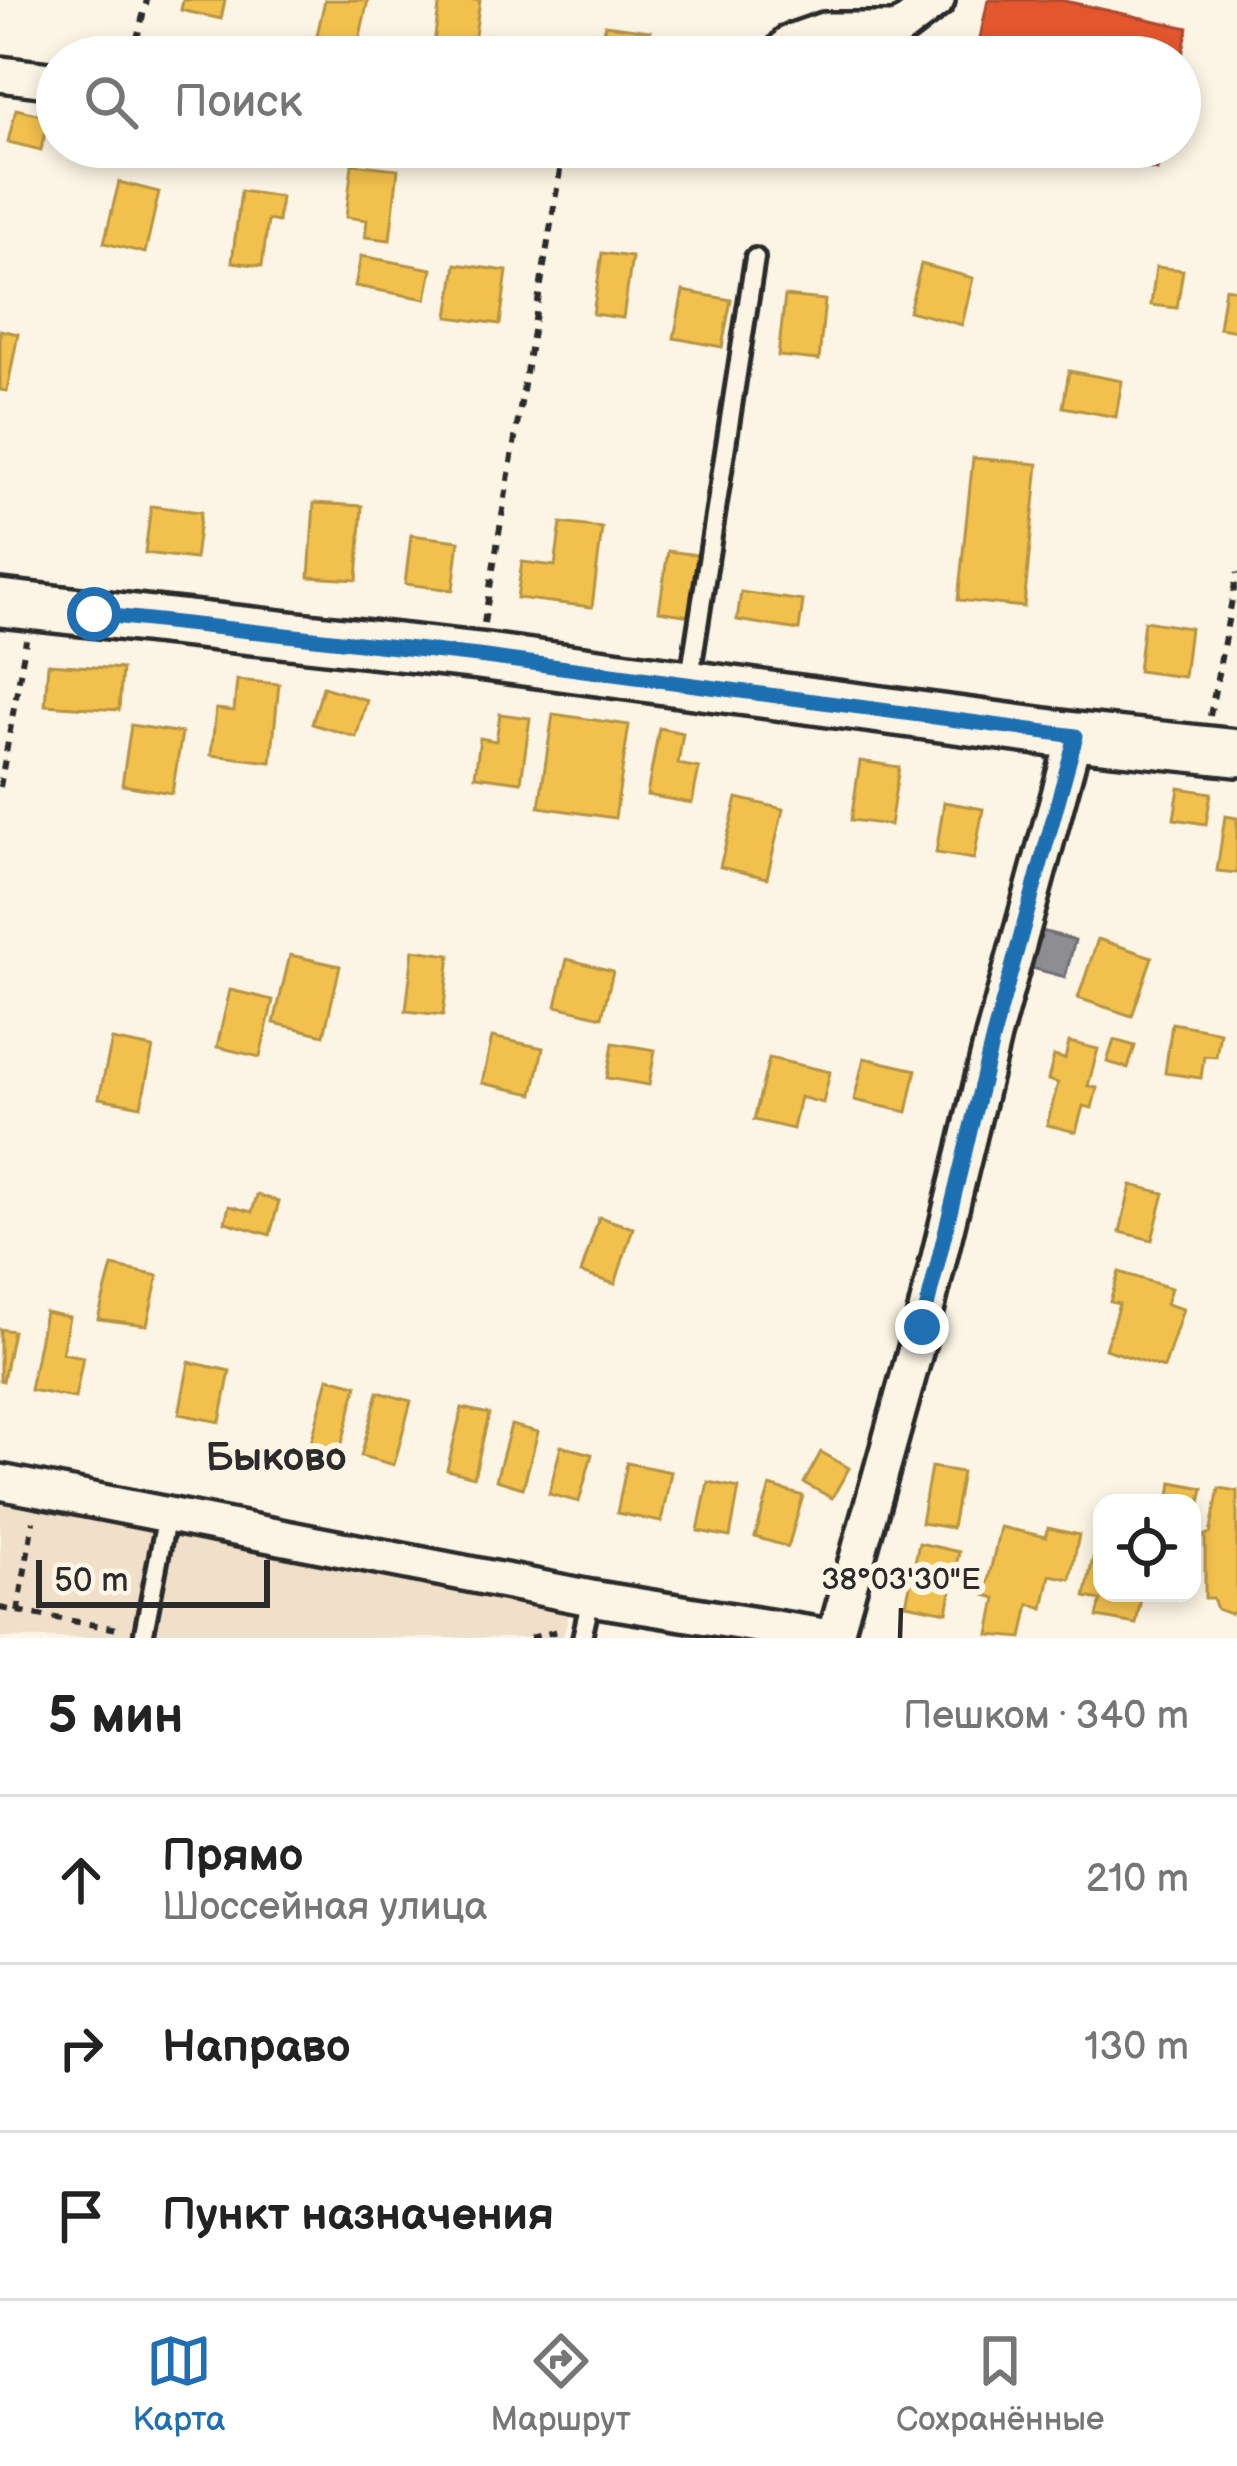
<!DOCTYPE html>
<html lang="ru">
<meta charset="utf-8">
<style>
:root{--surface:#fff;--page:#f6f6f6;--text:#222;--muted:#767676;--line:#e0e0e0;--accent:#1f6fb2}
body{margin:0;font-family:"Balsamiq Sans",sans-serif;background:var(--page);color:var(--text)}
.controls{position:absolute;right:36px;bottom:36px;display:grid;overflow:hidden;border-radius:24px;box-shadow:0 6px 18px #0003}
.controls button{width:108px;height:108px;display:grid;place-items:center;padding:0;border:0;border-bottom:3px solid var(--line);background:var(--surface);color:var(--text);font:60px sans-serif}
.scale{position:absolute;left:36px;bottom:30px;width:234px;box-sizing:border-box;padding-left:12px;border:6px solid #2b2b2b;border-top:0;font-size:33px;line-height:42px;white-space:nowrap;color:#2b2b2b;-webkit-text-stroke:9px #fcf5e5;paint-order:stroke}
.stop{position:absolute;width:36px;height:36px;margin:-27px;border:9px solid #1f6fb2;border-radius:50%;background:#fff}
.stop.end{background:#1f6fb2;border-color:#fff;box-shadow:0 3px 12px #0008}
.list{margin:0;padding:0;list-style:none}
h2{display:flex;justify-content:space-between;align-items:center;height:156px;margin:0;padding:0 48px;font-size:51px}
h2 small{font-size:39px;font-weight:400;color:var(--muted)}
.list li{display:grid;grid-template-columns:78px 1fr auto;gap:36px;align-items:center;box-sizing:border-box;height:168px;padding:0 48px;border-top:3px solid var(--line)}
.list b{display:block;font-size:45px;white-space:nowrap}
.list p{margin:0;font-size:39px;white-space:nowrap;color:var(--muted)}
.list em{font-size:39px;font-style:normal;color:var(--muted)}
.icon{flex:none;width:66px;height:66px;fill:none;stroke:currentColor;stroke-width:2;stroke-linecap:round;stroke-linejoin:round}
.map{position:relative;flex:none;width:1237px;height:1638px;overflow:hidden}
.search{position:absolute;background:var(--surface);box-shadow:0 6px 18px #0003;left:36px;right:36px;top:36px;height:132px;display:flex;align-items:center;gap:30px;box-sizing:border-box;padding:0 42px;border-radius:66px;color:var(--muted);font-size:45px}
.sheet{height:660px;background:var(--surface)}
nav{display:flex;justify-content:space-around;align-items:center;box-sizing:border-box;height:168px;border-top:3px solid var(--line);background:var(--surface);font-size:33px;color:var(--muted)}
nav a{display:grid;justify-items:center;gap:6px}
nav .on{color:var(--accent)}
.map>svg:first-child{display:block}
</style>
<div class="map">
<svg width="1237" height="1638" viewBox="0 0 1237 1638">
<rect width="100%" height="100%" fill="#fcf5e5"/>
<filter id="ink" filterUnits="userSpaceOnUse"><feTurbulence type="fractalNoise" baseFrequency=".00833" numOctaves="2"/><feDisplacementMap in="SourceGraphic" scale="24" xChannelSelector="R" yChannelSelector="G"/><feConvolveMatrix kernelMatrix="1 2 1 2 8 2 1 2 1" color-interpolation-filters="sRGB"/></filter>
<g filter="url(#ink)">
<path fill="#f1e0c9" d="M0,1500l569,113 -6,25h-563z"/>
<g fill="#f2c14e" stroke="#b69444" stroke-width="3">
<path d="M183,0h42l-4,19 -40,-9z"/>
<path d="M325,0h43l-10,45 -41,-10z"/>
<path d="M440,0h40l-8,56 -39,-6z"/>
<path d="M605,25l45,6 -4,26h-45z"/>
<path d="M16,109l33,8 -8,33 -33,-8z"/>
<path d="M352,164l46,5 -8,71 -25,-3 2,-17 -21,-3z"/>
<path d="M119,182l40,10 -14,61 -41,-10z"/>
<path d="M241,191l40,6 -3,25 -10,-2 -6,46 -30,-4z"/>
<path d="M602,253l30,4 -9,61 -30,-4z"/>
<path d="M361,256l71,13 -6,30 -71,-13z"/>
<path d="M456,264l51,7 -7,53 -52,-7z"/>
<path d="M921,264l52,14 -11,47 -53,-14z"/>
<path d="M1156,267l27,3 -6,38 -26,-3z"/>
<path d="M1225,288l12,2v41l-18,-3z"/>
<path d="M683,291l48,9 -9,47 -48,-9z"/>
<path d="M785,296l40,4 -6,60 -41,-4z"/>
<path d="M0,330l18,4 -11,57 -7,-1z"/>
<path d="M1069,371l53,10 -6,36 -53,-10z"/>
<path d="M973,458l65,6 -14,143 -66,-7z"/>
<path d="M314,503l48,3 -5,74 -48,-3z"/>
<path d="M151,506l50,6 -6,47 -50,-6z"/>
<path d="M561,523l41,5 -10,79 -75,-9 5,-36 33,4z"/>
<path d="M411,535l48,6 -6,49 -48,-6z"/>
<path d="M668,551l30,4 -8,61 -31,-5z"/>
<path d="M741,592l62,9 -4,29 -62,-10z"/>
<path d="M1144,621l46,7 -6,49 -46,-6z"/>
<path d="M48,664l74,5 -3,41 -74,-5z"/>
<path d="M237,680l42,4 -8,78 -60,-7 5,-46 18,2z"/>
<path d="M323,687l44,13 -11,37 -44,-13z"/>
<path d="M500,714l30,4 -9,64 -46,-6 5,-38 16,3z"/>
<path d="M553,714l76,11 -14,93 -76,-11z"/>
<path d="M131,725l51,8 -10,60 -50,-8z"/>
<path d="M659,728l24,5 -5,31 21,4 -7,35 -45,-8z"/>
<path d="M860,761l39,6 -9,58 -39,-5z"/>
<path d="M1179,788l32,5 -5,31 -32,-5z"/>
<path d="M737,798l46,11 -16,69 -47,-11z"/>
<path d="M944,802l39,7 -9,50 -38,-6z"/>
<path d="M1225,816l12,2v55l-20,-2z"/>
<path d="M1098,939l54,18 -20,59 -54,-18z"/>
<path d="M413,950l37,5 -7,60 -37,-4z"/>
<path d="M290,955l50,11 -16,69 -50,-12z"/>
<path d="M567,959l46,12 -11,46 -46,-11z"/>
<path d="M230,990l43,10 -13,57 -43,-10z"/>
<path d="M1172,1023l48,9 -4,25 -12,-1 -3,22 -36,-5z"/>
<path d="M492,1037l51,11 -10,46 -51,-11z"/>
<path d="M112,1040l41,8 -12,58 -42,-8z"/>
<path d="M1114,1040l21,6 -7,22 -21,-6z"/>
<path d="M1069,1042l29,7 -10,37 9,2 -5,20 -9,-2 -7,26 -29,-7 11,-42 -10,-3 6,-24 11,3z"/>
<path d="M613,1043l42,7 -6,35 -42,-7z"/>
<path d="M769,1058l61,14 -7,31 -23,-6 -7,32 -39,-9z"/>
<path d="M864,1058l52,12 -9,42 -53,-12z"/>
<path d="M1131,1185l33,8 -12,47 -32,-8z"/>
<path d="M257,1195l22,6 -9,34 -45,-13 4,-16 23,6z"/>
<path d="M599,1217l34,11 -18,56 -34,-11z"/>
<path d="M112,1266l46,10 -11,49 -49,-6z"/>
<path d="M1119,1272l52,16 -5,16 17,5 -19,59 -59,-19 14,-45 -9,-2z"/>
<path d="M45,1312l24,5 -7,36 21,4 -8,41 -45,-8z"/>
<path d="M0,1329l13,2 -10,50 -3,-1z"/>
<path d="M189,1362l41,9 -10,51 -41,-8z"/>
<path d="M328,1378l29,7 -17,66 -29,-8z"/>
<path d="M378,1392l33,9 -17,64 -33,-9z"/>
<path d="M462,1408l27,6 -15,63 -27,-7z"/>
<path d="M511,1425l27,7 -15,56 -27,-8z"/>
<path d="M561,1446l31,8 -13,48 -30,-8z"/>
<path d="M821,1452l28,16 -17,30 -28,-15z"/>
<path d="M627,1463l44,9 -10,50 -44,-9z"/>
<path d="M931,1467l31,5 -10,56 -31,-5z"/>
<path d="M708,1482l31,6 -9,49 -32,-6z"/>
<path d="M1172,1482l31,6 -6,31 -5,-1v-15h-23z"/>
<path d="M770,1486l33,10 -15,51 -33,-10z"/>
<path d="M1219,1488l18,3v120l-7,3 -13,-5 -4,-11h-8v-63l5,-1z"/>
<path d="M1000,1527l46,10 2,-9 31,7 -9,44 -20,-4 -7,33 -14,-4 -7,34 -33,-3 7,-37 -11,-3z"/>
<path d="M919,1543l40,9 -12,60 -41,-8z"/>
<path d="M1093,1558l9,2v33h40l-6,31 -39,-7 4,-17 -16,-3z"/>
</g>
<g fill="#e4572e" stroke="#ac4a2d" stroke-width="3">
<path d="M988,0h72l128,28 -8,36v-7h-204z"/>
<path d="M1053,147h109l-5,23z"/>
</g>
<path fill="#8d8d92" stroke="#707073" stroke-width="3" d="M1038,930l37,10 -10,37 -37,-10z"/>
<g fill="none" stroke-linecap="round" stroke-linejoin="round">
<g stroke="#2b2b2b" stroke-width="26">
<g id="lane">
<path d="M689,684l66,-426"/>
<path d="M143,1638l24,-123"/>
<path d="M582,1638l9,-40"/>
</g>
</g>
<g stroke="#2b2b2b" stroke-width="42">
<g id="street">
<path d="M778,57l12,-15 34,-12h74l39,-30"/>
<path d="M0,74l57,7"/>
<path d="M0,1482l591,116 245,40"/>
<path d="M835,1637l87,-310 71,-290 82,-301"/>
</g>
</g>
<g stroke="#2b2b2b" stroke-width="54">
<path id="secondary" d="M0,603l479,53 596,80 162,17"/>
</g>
<g stroke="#2b2b2b" stroke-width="6" stroke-dasharray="9 9" stroke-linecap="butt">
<path d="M132,57l15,-57"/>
<path d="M484,623l80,-476"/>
<path d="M1210,716l27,-143"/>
<path d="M0,787l26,-147"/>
<path d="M0,1608l123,22"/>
<path d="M18,1612l15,-91"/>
<path d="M530,1638l28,-7"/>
</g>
<use href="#lane" stroke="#fcf5e5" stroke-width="16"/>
<use href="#street" stroke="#fcf5e5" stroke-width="33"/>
<use href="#secondary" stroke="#fcf5e5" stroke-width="45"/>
</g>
</g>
<g fill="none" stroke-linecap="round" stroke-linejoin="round" filter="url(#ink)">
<path stroke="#1f6fb2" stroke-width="15" d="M94,614l384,42 598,80 -83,301 -71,290"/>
</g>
<path fill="none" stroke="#2b2b2b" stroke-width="4.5" d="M900,1638l1,-30"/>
<g text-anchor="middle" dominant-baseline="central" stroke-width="12" stroke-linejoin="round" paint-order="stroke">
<g font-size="39" font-weight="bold" fill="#2b2b2b" stroke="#fcf5e5">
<text x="276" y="1458">Быково</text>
</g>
</g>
<g font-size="30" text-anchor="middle" fill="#2b2b2b" stroke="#fcf5e5" stroke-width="12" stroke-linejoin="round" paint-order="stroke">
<text x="901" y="1589">38°03'30"E</text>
</g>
</svg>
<div class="controls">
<button><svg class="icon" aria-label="locate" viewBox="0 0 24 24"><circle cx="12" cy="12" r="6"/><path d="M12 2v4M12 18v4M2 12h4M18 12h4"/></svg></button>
</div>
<div class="scale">50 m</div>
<div class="stop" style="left:94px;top:614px"></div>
<div class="stop end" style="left:922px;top:1327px"></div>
<div class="search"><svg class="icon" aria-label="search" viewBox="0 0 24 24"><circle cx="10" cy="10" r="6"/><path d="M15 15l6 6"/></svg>Поиск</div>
</div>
<section class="sheet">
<h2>5 мин<small>Пешком · 340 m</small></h2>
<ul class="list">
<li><svg class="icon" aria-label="ahead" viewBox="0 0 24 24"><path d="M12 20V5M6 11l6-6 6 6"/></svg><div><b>Прямо</b><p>Шоссейная улица</p></div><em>210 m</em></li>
<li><svg class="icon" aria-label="right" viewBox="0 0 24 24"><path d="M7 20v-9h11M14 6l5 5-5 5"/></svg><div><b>Направо</b></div><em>130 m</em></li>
<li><svg class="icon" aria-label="arrive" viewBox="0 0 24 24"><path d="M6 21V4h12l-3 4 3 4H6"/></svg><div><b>Пункт назначения</b></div></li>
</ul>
</section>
<nav>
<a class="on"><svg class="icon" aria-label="map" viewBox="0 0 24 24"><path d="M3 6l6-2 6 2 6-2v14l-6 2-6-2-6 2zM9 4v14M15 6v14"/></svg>Карта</a>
<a><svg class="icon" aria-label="directions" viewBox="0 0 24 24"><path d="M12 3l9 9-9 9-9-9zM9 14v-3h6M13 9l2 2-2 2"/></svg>Маршрут</a>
<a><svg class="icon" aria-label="saved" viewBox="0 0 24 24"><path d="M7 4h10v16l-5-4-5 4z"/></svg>Сохранённые</a>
</nav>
